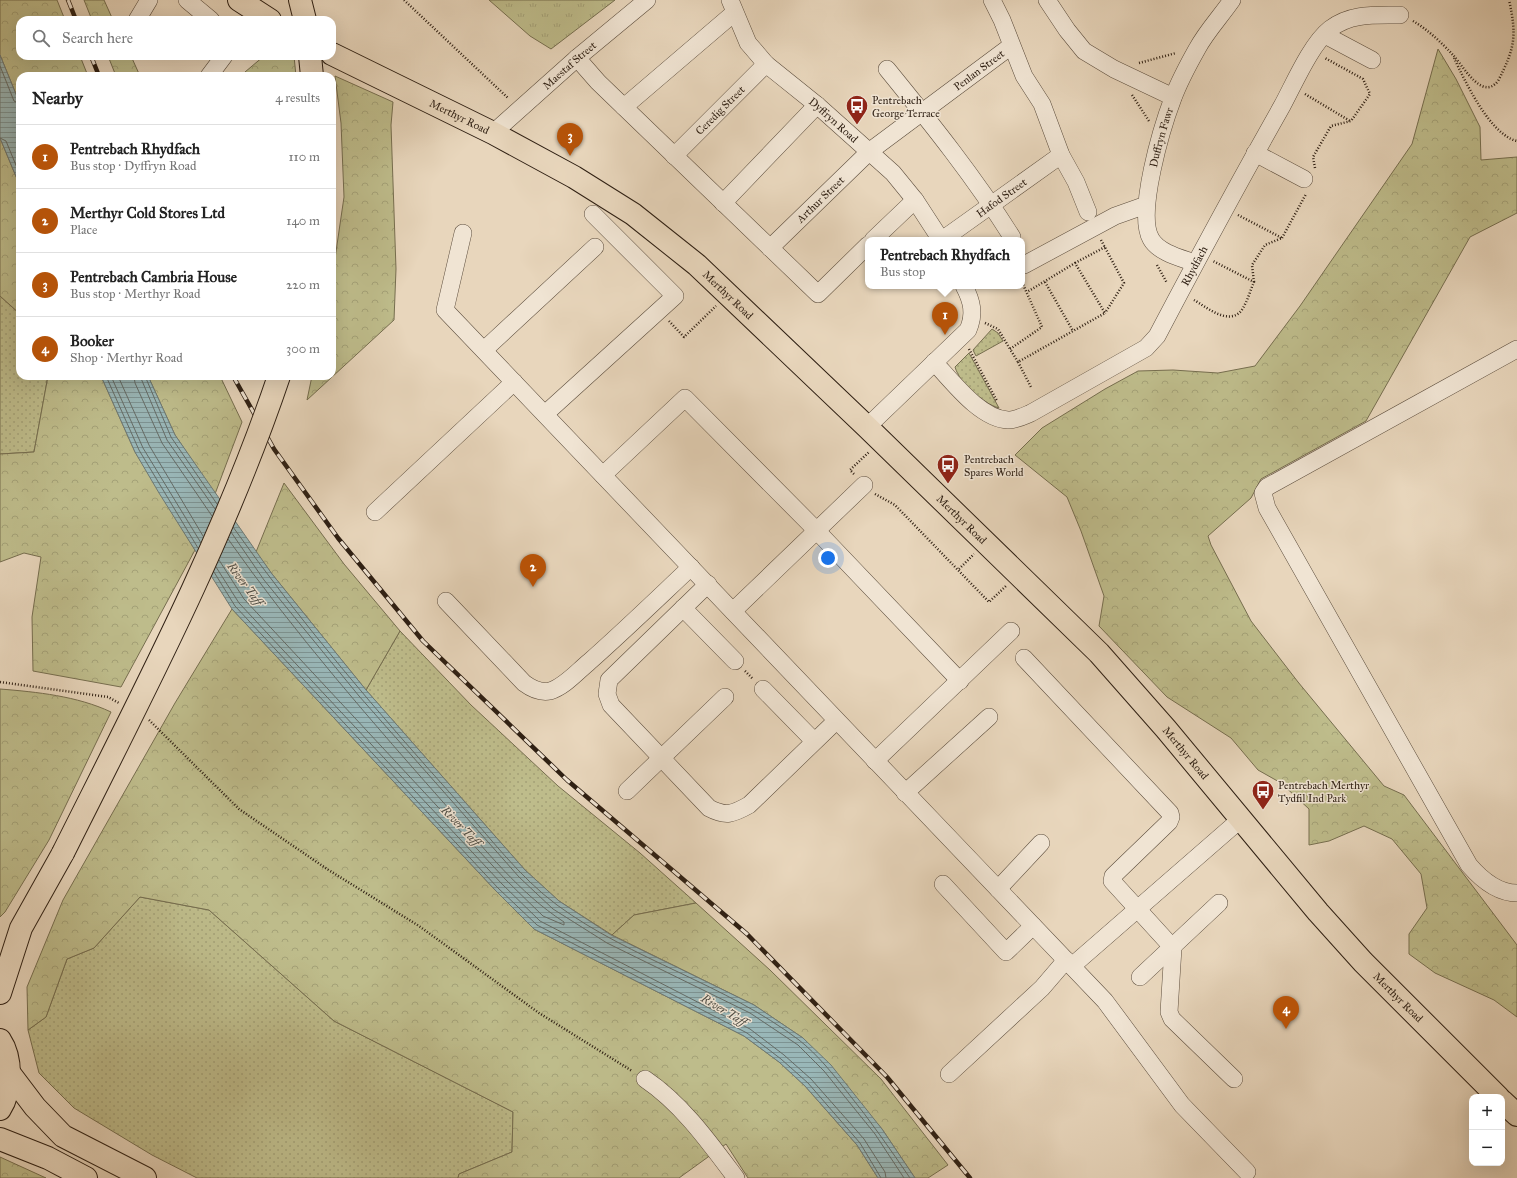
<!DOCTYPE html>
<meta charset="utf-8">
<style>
:root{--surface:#fff;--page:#f6f6f6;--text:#222;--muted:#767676;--line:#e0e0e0;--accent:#b45309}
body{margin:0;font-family:"IM FELL Great Primer",serif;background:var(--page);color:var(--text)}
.controls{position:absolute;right:12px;bottom:12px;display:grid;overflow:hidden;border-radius:8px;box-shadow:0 4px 16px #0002}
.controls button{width:36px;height:36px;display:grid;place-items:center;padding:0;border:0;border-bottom:1px solid var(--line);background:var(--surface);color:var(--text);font:20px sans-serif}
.you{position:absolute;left:828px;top:558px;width:14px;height:14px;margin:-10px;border:3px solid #fff;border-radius:50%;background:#1a73e8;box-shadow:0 0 0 6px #1a73e833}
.badge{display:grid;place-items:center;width:26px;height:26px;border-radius:50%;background:var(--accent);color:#fff;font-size:13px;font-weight:700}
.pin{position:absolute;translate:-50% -33px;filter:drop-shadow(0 1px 2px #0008)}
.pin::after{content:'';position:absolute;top:21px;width:14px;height:12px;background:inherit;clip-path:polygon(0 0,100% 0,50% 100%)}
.popup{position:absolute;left:865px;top:237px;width:160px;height:52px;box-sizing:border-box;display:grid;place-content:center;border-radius:8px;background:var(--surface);filter:drop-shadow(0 1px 3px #0005);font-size:13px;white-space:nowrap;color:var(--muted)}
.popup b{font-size:15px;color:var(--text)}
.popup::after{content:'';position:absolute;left:50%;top:100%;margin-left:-8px;border:8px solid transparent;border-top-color:var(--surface)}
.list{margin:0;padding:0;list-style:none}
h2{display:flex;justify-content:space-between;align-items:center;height:52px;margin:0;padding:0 16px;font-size:17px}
h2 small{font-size:13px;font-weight:400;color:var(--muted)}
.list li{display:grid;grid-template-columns:26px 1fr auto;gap:12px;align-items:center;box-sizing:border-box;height:64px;padding:0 16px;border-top:1px solid var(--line)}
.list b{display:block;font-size:15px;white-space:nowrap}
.list p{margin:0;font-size:13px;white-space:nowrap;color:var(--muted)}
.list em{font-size:13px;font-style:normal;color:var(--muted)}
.icon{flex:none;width:22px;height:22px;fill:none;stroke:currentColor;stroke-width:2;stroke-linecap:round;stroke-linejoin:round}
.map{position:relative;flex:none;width:1517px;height:1178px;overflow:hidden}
.search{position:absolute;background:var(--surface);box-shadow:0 4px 16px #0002;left:16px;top:16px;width:320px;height:44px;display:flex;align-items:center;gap:10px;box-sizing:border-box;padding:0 14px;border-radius:12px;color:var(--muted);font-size:15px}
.panel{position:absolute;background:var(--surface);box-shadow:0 4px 16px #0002;left:16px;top:72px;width:320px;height:308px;border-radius:12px}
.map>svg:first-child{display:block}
</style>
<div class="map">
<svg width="1517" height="1178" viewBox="0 0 1517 1178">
<defs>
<pattern id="grass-dots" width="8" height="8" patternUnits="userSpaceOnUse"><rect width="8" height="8" fill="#bebc8b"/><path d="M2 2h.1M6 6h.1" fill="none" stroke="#a4a177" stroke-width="1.8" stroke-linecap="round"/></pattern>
<pattern id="forest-crowns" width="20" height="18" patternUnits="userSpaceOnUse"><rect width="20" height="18" fill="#bebc8b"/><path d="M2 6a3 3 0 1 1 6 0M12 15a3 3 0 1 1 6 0" fill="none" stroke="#a4a177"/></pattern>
<pattern id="park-tufts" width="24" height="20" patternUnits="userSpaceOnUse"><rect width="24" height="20" fill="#bebc8b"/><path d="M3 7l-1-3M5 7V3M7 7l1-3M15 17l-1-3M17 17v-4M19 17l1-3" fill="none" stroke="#a4a177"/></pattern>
<pattern id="water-rules" width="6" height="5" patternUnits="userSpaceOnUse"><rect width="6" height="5" fill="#99b7b8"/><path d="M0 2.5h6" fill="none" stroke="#7d9494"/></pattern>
</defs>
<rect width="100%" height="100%" fill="#e8d6bc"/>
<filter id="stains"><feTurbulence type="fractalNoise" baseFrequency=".005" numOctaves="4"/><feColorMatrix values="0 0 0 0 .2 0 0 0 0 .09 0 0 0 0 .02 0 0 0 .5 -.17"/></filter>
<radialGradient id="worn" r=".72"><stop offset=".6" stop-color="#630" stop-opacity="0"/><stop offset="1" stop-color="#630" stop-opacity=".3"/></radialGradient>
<g fill="url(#grass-dots)" stroke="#766e4f">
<path d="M0,296l20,18v62h28l-14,76 -34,2z"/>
<path d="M992,329l6,4 5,8 -27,15 -3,-6z"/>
<path d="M969,353l30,55c-17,-5 -39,-24 -44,-41z"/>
<path d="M400,631l71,74 87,81 82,67 56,50 -62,12 -22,20 -53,-34 -34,-31 -159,-180z"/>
<path d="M140,897l69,13 125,111 179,91 -1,40 -53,22 -1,4h-261l-45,-23 -78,-47 -35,-35 -11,-43 18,-13 21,-58 27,-11z"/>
</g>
<g fill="url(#forest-crowns)" stroke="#766e4f">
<path d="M0,0h57l8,20h-45v36h60l8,20h-68v28l-20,-49z"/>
<path d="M84,0h20l9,20h-21z"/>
<path d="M1438,49l18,30 24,48 1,33 36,-3v56l-47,24 -104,184 -105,58 -10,19 -43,38 3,9 40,76 47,61 86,104 20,9 113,150v72l-23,-17 -59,-27 -26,-19v-20l18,-26 -6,-34 -29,-35 -28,-13 -35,15 -20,4v-36l-28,-26 -23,-13 -27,-32 -64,-41 -68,-71 5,-30 -23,-65 -14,-34 -52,-42 27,-27 63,-39 33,-18 35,-1 45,3 37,-7 45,-60 112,-162z"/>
<path d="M108,56h23l9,20h-24z"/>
<path d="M264,56h30l2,20h-51v-4z"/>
<path d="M335,76l58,26 -2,23 5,144 -2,51 -87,80 5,-24h20v-97l12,-82 -3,-74z"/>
<path d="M0,138l20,48v128l-20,-18z"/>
<path d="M48,376h53l34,76 60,98 -74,137 -88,-16 -1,-54 9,-60 -17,-4 -24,9v-108l34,-2z"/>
<path d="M148,376h72l22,46 -27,72 -40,-59z"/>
<path d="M284,483l60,81 56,67 -34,59 -94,-116 -16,-22z"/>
<path d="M232,609l264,282 38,38 210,107 35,26 26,24 52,59 21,33h-130l-22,-34 -47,34h-221l1,-4 53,-22 1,-40 -179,-91 -125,-111 -69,-13 -46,51 -27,11 -21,58 -18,13 -1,-43 36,-87 112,-197z"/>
<path d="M0,689c37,3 77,7 111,23l-62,128 -44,72 -5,5z"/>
<path d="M696,903l74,67 111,109 67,86 -20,13h-13l-33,-49 -79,-91 -49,-33 -142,-70 22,-20z"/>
<path d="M0,1157l46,21h-46z"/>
</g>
<path fill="url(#park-tufts)" stroke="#766e4f" d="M489,0h126l-64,49 -21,-13z"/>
<g fill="url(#water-rules)" stroke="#6e7a76">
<path d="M0,55l20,49v82l-20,-48z"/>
<path d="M101,376h47l27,59 97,139 94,116 159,180 34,31 52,34 143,70 49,33 28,27 51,64 33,49h-37l-21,-33 -52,-59 -26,-24 -35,-26 -210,-107 -38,-38 -264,-282 -73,-116 -24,-41z"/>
</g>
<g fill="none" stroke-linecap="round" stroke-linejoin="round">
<g stroke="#646b66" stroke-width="1">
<path d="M0,66l14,35 6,3"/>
<path d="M0,138l6,3 14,34"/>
<path d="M106,376l33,74 59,98"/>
<path d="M111,376l32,72 58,95"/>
<path d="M118,376l31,69 54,91"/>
<path d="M134,376l1,7 27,60 50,73"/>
<path d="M140,376l27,64 48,69"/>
<path d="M145,376l26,61 46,67"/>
<path d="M233,527c68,96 146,187 225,275 31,34 61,75 99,103 75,55 168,79 242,135 19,15 34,34 49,53 22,27 42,56 62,85"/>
<path d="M231,532l33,48 95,116 160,181 34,32 54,34 143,70 48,32 26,26 51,63 29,44"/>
<path d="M219,560l25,39 262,281 37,36 21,9v-3c-45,-29 -79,-73 -114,-112 -77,-87 -155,-176 -222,-271"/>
<path d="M216,567l23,36 263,281 38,37 210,108 34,26 27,24 53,60 21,33 1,6"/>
<path d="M214,572l21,34 263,282 39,37 210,108 34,26 27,24 52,60 21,35"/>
</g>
<g stroke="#5c4d3d" stroke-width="18">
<g id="minor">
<path d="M187,0l24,20"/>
<path id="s1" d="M730,0l18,43 18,21 51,41 76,68 22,27 26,40"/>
<path d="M992,0l10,20 22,56 18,28 19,51 15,27 12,30"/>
<path d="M1047,0l20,30 17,21 30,18 59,28"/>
<path d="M137,20l12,-20"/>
<path d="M1325,35l47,25"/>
<path d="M577,58l21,24 220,212 50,-49"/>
<path d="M887,69c44,54 88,109 125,168"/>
<path d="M209,76l15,-20"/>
<path d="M624,107l110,-94"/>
<path id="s2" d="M493,133l84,-75 70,-58"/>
<path d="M1255,153l49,26"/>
<path id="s3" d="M674,156l92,-92"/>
<path d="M723,203l94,-98"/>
<path d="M463,233l-18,77 660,691 77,104 65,67"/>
<path d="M873,240l42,-40"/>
<path id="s4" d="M942,240l119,-85"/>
<path id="s5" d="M770,248l100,-97 141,-105"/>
<path id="s6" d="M1195,263c-14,-5 -36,-10 -44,-24 -15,-26 11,-112 22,-141 6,-16 15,-33 24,-49 9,-17 24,-33 35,-49"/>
<path d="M1024,265l91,-49 31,-11"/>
<path d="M1517,349l-250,138 -4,6 4,15 202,357c12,14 29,28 48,28"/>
<path d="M484,350l111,-103"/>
<path id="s7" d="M934,362c18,19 46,57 74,58 8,0 16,-4 23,-7l115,-65 11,-12c41,-78 82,-154 125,-230 12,-22 29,-62 48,-77 20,-16 45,-14 70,-14"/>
<path d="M545,414l130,-118 -82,-82"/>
<path d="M867,427l101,-97c7,-16 4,-29 -4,-44"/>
<path d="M603,475l82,-77 131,132 144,151"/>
<path d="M375,512l139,-130"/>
<path d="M708,584l-99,96 -2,14 4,11 98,103c17,9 24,6 40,-3l87,-84"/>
<path d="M446,601l78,82c8,6 16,10 26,8 14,-4 27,-19 39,-29 35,-31 68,-63 102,-95"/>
<path d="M683,608l52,53"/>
<path d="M733,611l131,-126"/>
<path d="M1024,658l146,155 1,4 -2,5 -56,54 -1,5 61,67 -4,64 3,7 62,60"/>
<path d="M763,689l51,52"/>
<path d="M875,761l136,-130"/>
<path d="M627,791l98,-94"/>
<path d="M905,793l84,-76"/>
<path d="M943,884l63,68 27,-26"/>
<path d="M998,889l43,-46"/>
<path d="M1072,966l170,-148"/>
<path d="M1140,977l79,-74"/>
<path d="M949,1074l93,-86 24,-28"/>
<path d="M645,1079c37,25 64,63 91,99"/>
</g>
</g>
<g stroke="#2e1f13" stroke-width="24">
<g id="major">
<path d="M239,0l31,20"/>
<path id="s8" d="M332,54l161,79 81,44 59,37 64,51 170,162 232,226 67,76 152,183 45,50 135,135"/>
<path d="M1502,1101l15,14"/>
</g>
</g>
<g stroke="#2e1f13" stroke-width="24">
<g id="highway">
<path d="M300,0l5,20"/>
<path d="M310,56l2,20"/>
<path d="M0,993l21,-65 42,-75"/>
<path d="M0,1040c12,18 12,50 0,69"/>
<path d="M10,1074l25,33 28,29 82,42"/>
<path d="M0,1139l48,19 38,20"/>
</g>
</g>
<g stroke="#2e1f13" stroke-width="2.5" stroke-dasharray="1 2" stroke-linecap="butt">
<path d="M404,0l104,98"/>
<path d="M1413,21c14,8 29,22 40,34 8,9 18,26 29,31 7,3 12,0 16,-5 17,-33 19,-45 11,-81"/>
<path d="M1454,58c11,23 36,77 63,83"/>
<path d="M1139,63l37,-10"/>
<path d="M1305,94l45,27"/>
<path d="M1132,95l17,26"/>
<path d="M1315,168l-2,-11 18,-31 20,-5 19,-27 -7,-15 -38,-21"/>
<path d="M1238,215l44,23 -17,7 -13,20 2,17"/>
<path d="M1282,238l24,-44"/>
<path d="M1101,240l23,43 -19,30"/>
<path d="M1075,263l30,-16"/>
<path d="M1157,265l10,18"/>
<path d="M1022,282l20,45 -32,22 8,13 87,-49 -30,-50 -48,29"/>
<path d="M1045,282l28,49"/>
<path d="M1194,300c11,6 34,26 47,11 6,-8 9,-20 13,-29l-41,-21"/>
<path d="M669,321l15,16 32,-31"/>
<path d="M985,323l13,6 12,20"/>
<path d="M969,349l28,52"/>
<path d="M1018,362l13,25"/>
<path d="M854,474l-4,-4 19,-18"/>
<path d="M875,494l20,11 94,97 17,-16"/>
<path d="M959,569l15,-15"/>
<path d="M745,671l8,8"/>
<path d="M0,682l108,15 11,6"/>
<path d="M149,720l90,89 88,60 92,57 120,87 93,58"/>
</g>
<use href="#minor" stroke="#f0e4d3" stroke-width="17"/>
<use href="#major" stroke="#e8d6bc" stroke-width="22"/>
<use href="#highway" stroke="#e8d6bc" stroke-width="22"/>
<g stroke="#2e1f13" stroke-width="4.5">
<g id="rail">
<path d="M68,0l8,20"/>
<path d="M91,56l8,20"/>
<path d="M233,376l41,73 64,89 85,103 144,139 180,154 140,143 83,101"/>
</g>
</g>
<use href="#rail" stroke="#f0e4d3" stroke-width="3" stroke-dasharray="9" stroke-linecap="butt"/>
<g stroke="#2e1f13" stroke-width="24" stroke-linecap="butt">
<path id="highway-bridge" d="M63,853c78,-156 160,-311 216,-477"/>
</g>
<use href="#highway-bridge" stroke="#e8d6bc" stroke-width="22"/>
</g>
<defs>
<g id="bus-pin" transform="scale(1.15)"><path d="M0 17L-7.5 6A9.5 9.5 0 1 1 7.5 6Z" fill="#8f2418" stroke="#f0e4d3"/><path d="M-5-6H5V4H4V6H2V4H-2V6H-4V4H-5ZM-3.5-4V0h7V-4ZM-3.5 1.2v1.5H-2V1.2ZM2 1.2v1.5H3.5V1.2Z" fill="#fff"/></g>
</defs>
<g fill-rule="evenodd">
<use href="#bus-pin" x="857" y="106"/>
<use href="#bus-pin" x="948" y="465"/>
<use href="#bus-pin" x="1263" y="791"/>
</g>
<g text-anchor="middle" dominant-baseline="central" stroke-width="3" stroke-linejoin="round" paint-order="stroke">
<g font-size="11" fill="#2e1f13" stroke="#f0e4d3">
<text stroke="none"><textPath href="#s2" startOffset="102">Maestaf Street</textPath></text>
<text stroke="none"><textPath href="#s5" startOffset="275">Penlan Street</textPath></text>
<text stroke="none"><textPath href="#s3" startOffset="65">Ceredig Street</textPath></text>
<text stroke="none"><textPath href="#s8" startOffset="142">Merthyr Road</textPath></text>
<text stroke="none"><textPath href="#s1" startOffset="162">Dyffryn Road</textPath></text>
<text stroke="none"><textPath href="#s6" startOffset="155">Duffryn Fawr</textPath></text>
<text stroke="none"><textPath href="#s4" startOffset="73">Hafod Street</textPath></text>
<text stroke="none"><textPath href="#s5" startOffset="70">Arthur Street</textPath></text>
<text stroke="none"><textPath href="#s7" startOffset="348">Rhydfach</textPath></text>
<text stroke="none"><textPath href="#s8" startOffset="466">Merthyr Road</textPath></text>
<text stroke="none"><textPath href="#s8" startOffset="790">Merthyr Road</textPath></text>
<text stroke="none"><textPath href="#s8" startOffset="1114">Merthyr Road</textPath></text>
<text stroke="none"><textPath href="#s8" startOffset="1438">Merthyr Road</textPath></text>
</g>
<g font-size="11" fill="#2e1f13" stroke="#f0e4d3" text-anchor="start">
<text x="872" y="100">Pentrebach<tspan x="872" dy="13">George Terrace</tspan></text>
<text x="964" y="459">Pentrebach<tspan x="964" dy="13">Spares World</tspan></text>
<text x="1278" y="785">Pentrebach Merthyr<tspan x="1278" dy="13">Tydfil Ind Park</tspan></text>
</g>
<g font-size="12" font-style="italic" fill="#4e4d45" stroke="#f0e4d3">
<text transform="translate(245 584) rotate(53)">River Taff</text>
<text transform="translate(461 826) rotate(46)">River Taff</text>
<text transform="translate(724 1010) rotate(31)">River Taff</text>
</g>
</g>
<rect width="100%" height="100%" filter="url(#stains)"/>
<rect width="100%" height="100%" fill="url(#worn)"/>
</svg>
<div class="controls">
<button>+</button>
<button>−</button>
</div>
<div class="you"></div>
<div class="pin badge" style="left:945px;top:335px">1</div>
<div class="popup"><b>Pentrebach Rhydfach</b>Bus stop</div>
<div class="pin badge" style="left:533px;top:587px">2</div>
<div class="pin badge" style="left:570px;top:156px">3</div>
<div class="pin badge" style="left:1286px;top:1029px">4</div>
<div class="search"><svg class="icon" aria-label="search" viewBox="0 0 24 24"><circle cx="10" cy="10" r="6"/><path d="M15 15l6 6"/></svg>Search here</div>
<section class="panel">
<h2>Nearby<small>4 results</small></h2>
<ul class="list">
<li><span class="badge">1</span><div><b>Pentrebach Rhydfach</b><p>Bus stop · Dyffryn Road</p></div><em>110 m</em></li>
<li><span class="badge">2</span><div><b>Merthyr Cold Stores Ltd</b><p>Place</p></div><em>140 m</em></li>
<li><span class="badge">3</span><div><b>Pentrebach Cambria House</b><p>Bus stop · Merthyr Road</p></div><em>220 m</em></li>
<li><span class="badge">4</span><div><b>Booker</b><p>Shop · Merthyr Road</p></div><em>300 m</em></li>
</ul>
</section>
</div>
